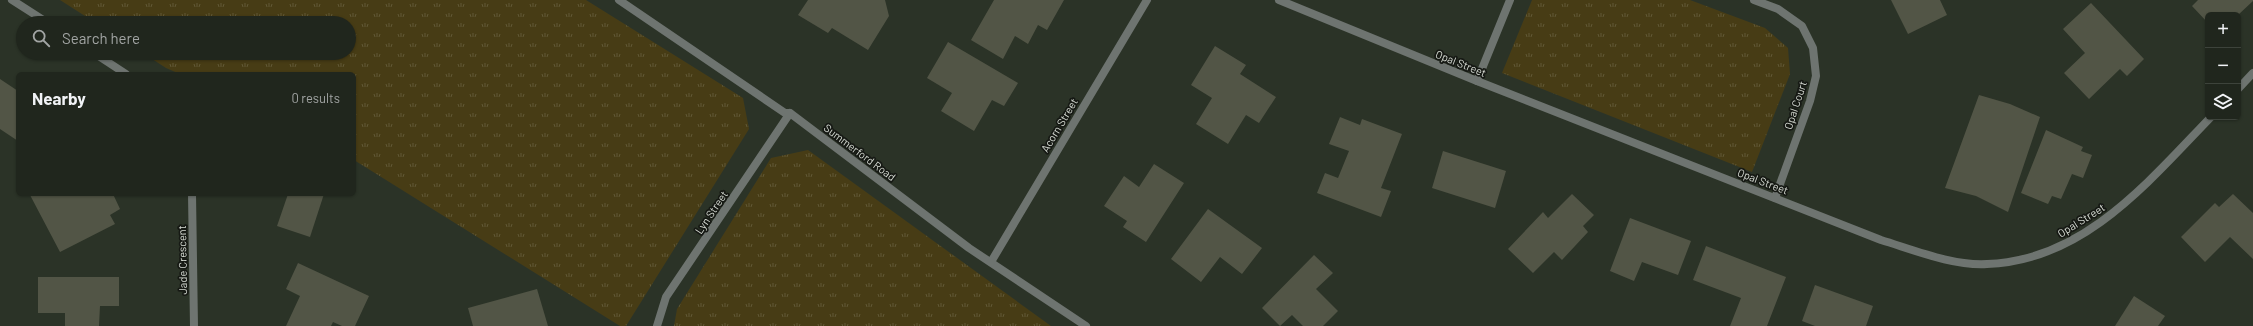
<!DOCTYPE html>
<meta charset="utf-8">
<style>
:root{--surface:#20261d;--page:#282e26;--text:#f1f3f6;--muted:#a2a5a4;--line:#3d433b}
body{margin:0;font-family:Barlow,sans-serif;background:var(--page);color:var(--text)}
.controls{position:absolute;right:12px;top:12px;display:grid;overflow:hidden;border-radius:6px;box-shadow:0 1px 3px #0004}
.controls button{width:36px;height:36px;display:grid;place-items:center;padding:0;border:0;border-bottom:1px solid var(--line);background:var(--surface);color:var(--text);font:20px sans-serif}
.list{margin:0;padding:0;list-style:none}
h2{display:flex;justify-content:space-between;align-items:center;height:52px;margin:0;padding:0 16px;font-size:17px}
h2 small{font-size:13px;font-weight:400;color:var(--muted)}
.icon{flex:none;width:22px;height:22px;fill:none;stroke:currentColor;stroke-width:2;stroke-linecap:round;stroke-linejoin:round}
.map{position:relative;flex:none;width:2253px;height:326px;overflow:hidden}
.search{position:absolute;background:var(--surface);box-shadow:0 1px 3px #0004;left:16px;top:16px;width:340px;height:44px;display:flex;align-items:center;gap:10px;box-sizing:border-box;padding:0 14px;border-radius:22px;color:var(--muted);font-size:15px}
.panel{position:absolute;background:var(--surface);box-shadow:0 1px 3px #0004;left:16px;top:72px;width:340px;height:124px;border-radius:6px}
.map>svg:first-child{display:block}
</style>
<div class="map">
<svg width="2253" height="326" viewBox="0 0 2253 326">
<defs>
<pattern id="grass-tufts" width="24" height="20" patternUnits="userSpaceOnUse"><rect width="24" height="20" fill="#473c15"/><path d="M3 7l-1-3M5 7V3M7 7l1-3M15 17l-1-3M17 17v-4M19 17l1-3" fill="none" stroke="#615836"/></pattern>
</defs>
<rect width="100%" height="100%" fill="#2b3327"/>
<g fill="url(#grass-tufts)">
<path d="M60,0h526l157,98 6,31 -123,197h-6l-266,-166v-86h-174l-14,-6 -23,-15h206v-30h-253z"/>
<path d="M1532,0h158l75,28 23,20 2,26 -38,98 -250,-99z"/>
<path d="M808,150l243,176h-377l3,-17 94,-151z"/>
</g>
<g fill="#525546">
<path d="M808,0h77l4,16 -21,34 -36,-22 -4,5 -30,-18z"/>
<path d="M994,0h70l-17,30 -9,-5 -10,19 -13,-8 -12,23 -32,-19z"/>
<path d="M1891,0h49l7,15 -39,19z"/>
<path d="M2198,0h55v1l-15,14h-30v8l-16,-17z"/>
<path d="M2091,3l53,56 -17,17 -7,-7 -31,30 -25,-26 21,-20 -22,-24z"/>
<path d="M948,42l70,41 -14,23 -12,-6 -18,31 -33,-20 11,-18 -25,-15z"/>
<path d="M1215,46l31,19 -6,9 36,23 -17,26 -13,-8 -18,29 -32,-20 16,-26 -21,-13z"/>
<path d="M0,79l18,12v50l-18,-12z"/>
<path d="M1979,95l31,9 30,13 -32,95 -32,-16 -31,-8z"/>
<path d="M1340,117l20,8 2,-6 40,15 -21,54 10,3 -10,26 -64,-24 8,-20 13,5 11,-27 -20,-7z"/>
<path d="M2046,130l37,17 -2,4 11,4 -9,23 -11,-4 -11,25 -9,-3 -4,8 -27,-11z"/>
<path d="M1443,151l63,20 -11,37 -63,-20z"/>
<path d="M1154,164l30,19 -38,59 -23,-15 4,-6 -23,-15 20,-30 15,11z"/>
<path d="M113,194l7,15 -10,6 5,9 -55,28 -30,-57z"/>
<path d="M288,194h36l-14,43 -33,-11z"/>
<path d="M1572,194l22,21 -11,11 5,6 -26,28 -8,-8 -21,21 -25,-24 35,-37 5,6z"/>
<path d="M2233,194l20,19v46l-23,-22 -25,25 -24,-25 34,-34 4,4z"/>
<path d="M1208,209l54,39 -20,26 -22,-17 -19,25 -30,-23z"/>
<path d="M1630,218l61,23 -13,34 -36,-13 -8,19 -24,-10z"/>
<path d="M1706,246l80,31 -19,49h-37l11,-28 -48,-18z"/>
<path d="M1314,255l19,18 -17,16 22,22 -15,15h-20l-11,-11 -12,11 -18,-18z"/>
<path d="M298,263l71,33 -14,30h-13l-9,-4 -2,4h-45l14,-30 -14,-7z"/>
<path d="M38,277h81v29h-19l-1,20h-34v-13h-27z"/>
<path d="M1815,285l58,21 -7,20h-51l-13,-5z"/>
<path d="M537,289l11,37h-75l-5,-18z"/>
<path d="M2134,296l31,20 -7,10h-43z"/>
</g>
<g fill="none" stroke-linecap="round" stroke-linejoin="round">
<g stroke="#6e7470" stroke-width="8">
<path d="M12,0l36,23"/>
<path d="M619,0l166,113h5l179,135 117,78"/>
<path d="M1279,0l198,81 404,159c33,10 72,26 106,24 97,-3 162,-83 224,-147"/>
<path d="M1754,0l24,9 24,17 11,22 3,28 -6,25 -35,97"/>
<path d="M94,53l32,21"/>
<path d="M1477,81l33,-81"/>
<path d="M2238,89l15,-16"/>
<path d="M192,194l2,132"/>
<path d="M991,262l156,-262"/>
<path d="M657,326l9,-29 124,-184"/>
</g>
</g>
<g text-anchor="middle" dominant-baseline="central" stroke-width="3.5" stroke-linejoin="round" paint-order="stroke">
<g font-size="11" fill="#d7dcd4" stroke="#161914">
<text transform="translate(1461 63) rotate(22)">Opal Street</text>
<text transform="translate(1795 105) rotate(-72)">Opal Court</text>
<text transform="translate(1059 125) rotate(-59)">Acorn Street</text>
<text transform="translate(860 152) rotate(37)">Summerford Road</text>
<text transform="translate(1763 181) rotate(21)">Opal Street</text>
<text transform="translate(711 212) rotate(-56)">Lyn Street</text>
<text transform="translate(2081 220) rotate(-32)">Opal Street</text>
<text transform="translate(182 260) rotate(-91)">Jade Crescent</text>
</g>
</g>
</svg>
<div class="controls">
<button>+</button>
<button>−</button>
<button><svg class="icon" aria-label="layers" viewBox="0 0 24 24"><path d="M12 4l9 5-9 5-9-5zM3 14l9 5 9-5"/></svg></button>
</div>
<div class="search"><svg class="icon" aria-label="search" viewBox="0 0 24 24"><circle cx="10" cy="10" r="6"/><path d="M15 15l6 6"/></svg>Search here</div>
<section class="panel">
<h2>Nearby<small>0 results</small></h2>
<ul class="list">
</ul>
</section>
</div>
